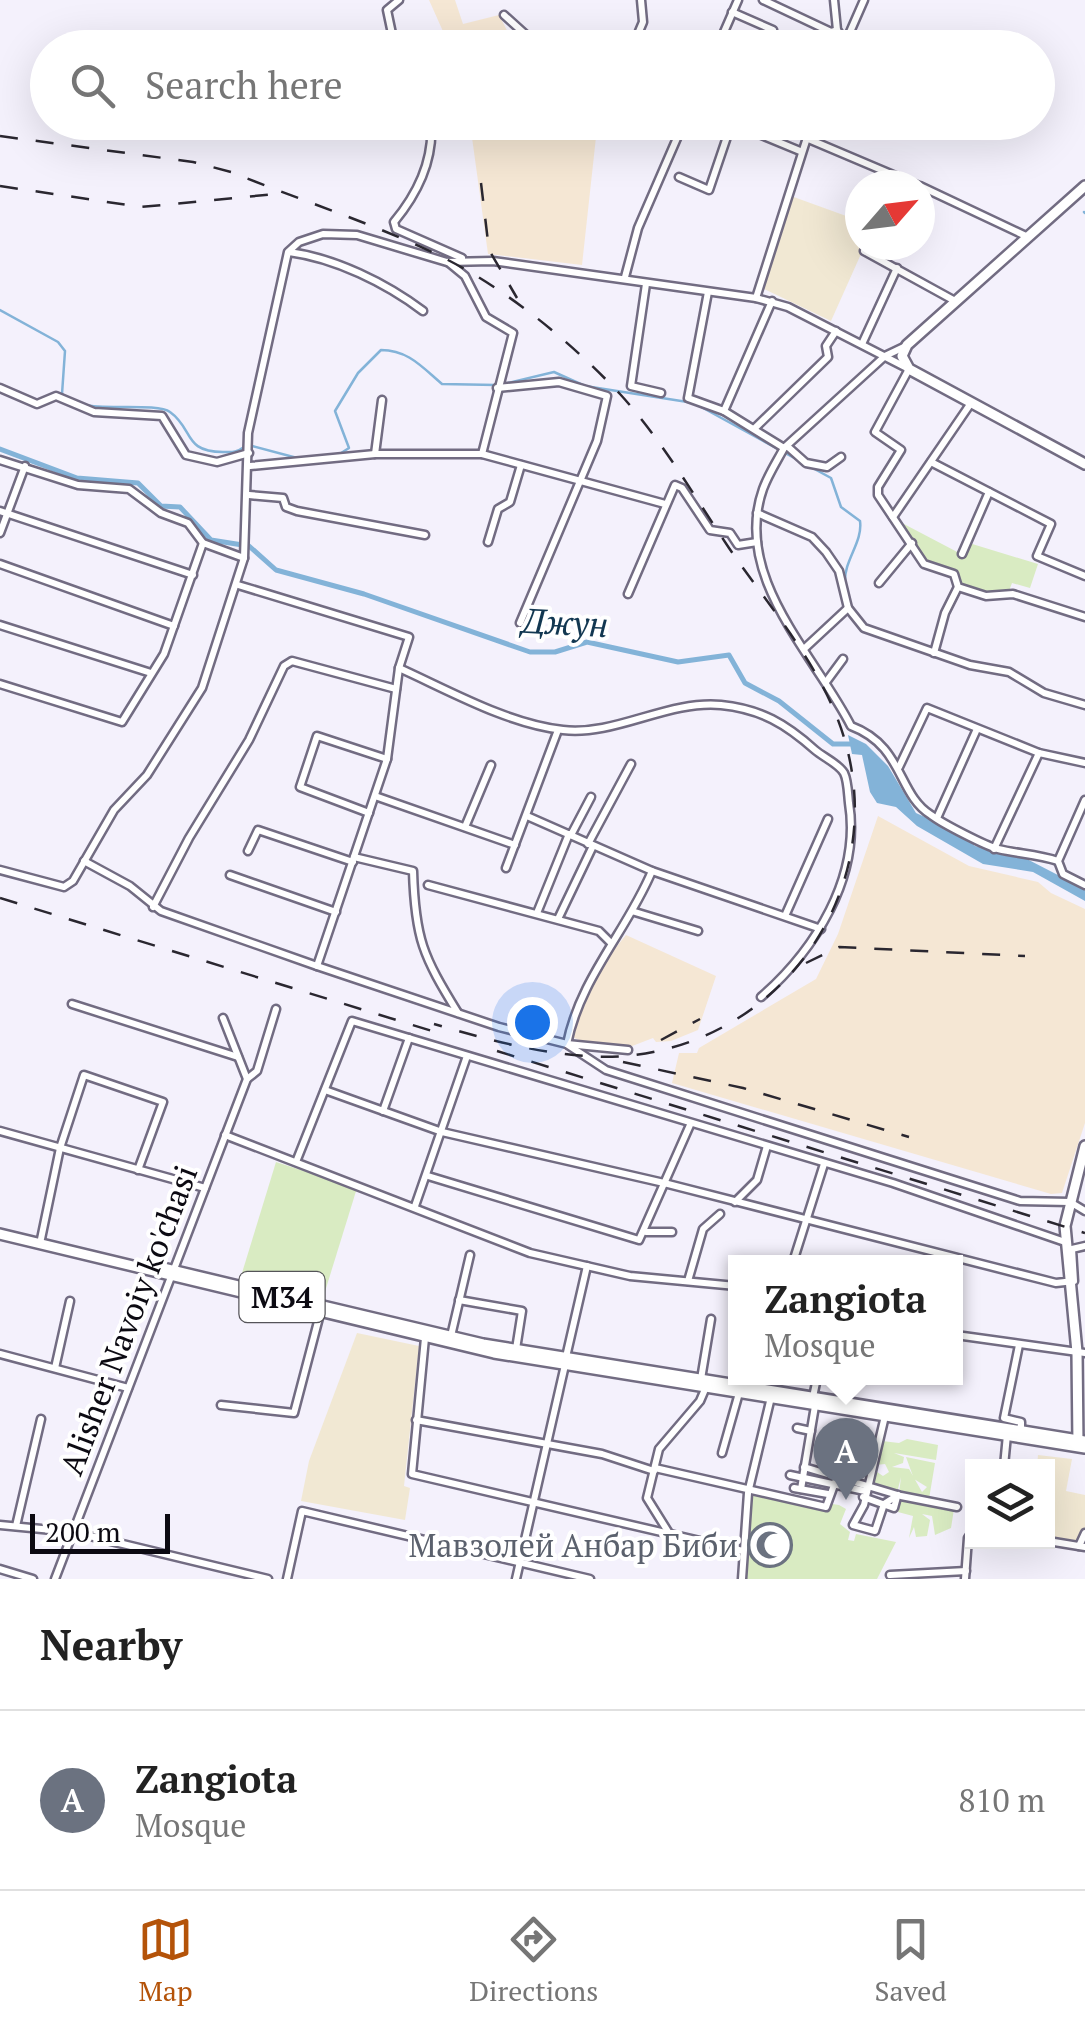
<!DOCTYPE html>
<meta charset="utf-8">
<style>
:root{--surface:#fff;--page:#f2f2f2;--text:#222;--muted:#767676;--line:#e0e0e0;--accent:#b45309}
body{margin:0;font-family:"PT Serif",serif;background:var(--page);color:var(--text)}
.controls{position:absolute;right:30px;bottom:30px;display:grid;overflow:hidden;border-radius:0px;box-shadow:0 10px 40px #0002}
.controls button{width:90px;height:90px;display:grid;place-items:center;padding:0;border:0;border-bottom:2px solid var(--line);background:var(--surface);color:var(--text);font:50px sans-serif}
.compass{position:absolute;left:845px;top:170px;width:90px;height:90px;border-radius:50%;background:var(--surface);box-shadow:0 10px 40px #0002;rotate:62deg}
.scale{position:absolute;left:30px;bottom:25px;width:140px;box-sizing:border-box;padding-left:10px;border:5px solid #0c0a12;border-top:0;font-size:28px;line-height:35px;white-space:nowrap;color:#0c0a12;-webkit-text-stroke:8px #fff;paint-order:stroke}
.you{position:absolute;left:532px;top:1022px;width:35px;height:35px;margin:-25px;border:8px solid #fff;border-radius:50%;background:#1a73e8;box-shadow:0 0 0 15px #1a73e833}
.badge{display:grid;place-items:center;width:65px;height:65px;border-radius:50%;background:var(--accent);color:#fff;font-size:32px;font-weight:700}
.pin{position:absolute;translate:-50% -82px;filter:drop-shadow(0 2px 5px #0008)}
.pin::after{content:'';position:absolute;top:52px;width:35px;height:30px;background:inherit;clip-path:polygon(0 0,100% 0,50% 100%)}
.popup{position:absolute;left:728px;top:1255px;width:235px;height:130px;box-sizing:border-box;display:grid;place-content:center;border-radius:0px;background:var(--surface);filter:drop-shadow(0 2px 8px #0005);font-size:32px;white-space:nowrap;color:var(--muted)}
.popup b{font-size:38px;color:var(--text)}
.popup::after{content:'';position:absolute;left:50%;top:100%;margin-left:-20px;border:20px solid transparent;border-top-color:var(--surface)}
.list{margin:0;padding:0;list-style:none}
h2{display:flex;justify-content:space-between;align-items:center;height:130px;margin:0;padding:0 40px;font-size:42px}
h2 small{font-size:32px;font-weight:400;color:var(--muted)}
.list li{display:grid;grid-template-columns:65px 1fr auto;gap:30px;align-items:center;box-sizing:border-box;height:180px;padding:0 40px;border-top:2px solid var(--line)}
.list b{display:block;font-size:38px;white-space:nowrap}
.list p{margin:0;font-size:32px;white-space:nowrap;color:var(--muted)}
.list em{font-size:32px;font-style:normal;color:var(--muted)}
.icon{flex:none;width:55px;height:55px;fill:none;stroke:currentColor;stroke-width:2;stroke-linecap:round;stroke-linejoin:round}
.map{position:relative;flex:none;width:1085px;height:1579px;overflow:hidden}
.search{position:absolute;background:var(--surface);box-shadow:0 10px 40px #0002;left:30px;right:30px;top:30px;height:110px;display:flex;align-items:center;gap:25px;box-sizing:border-box;padding:0 35px;border-radius:55px;color:var(--muted);font-size:38px}
.sheet{height:310px;background:var(--surface)}
nav{display:flex;justify-content:space-around;align-items:center;box-sizing:border-box;height:140px;border-top:2px solid var(--line);background:var(--surface);font-size:28px;color:var(--muted)}
nav a{display:grid;justify-items:center;gap:5px}
nav .on{color:var(--accent)}
.map>svg:first-child{display:block}
</style>
<div class="map">
<svg width="1085" height="1579" viewBox="0 0 1085 1579">
<rect width="100%" height="100%" fill="#f4f1fc"/>
<g fill="#f5e7d4">
<path d="M429,0h26l8,24 36,-9 13,25 10,-3 10,10h-82z"/>
<path d="M586,122l11,6 -15,137 -94,-11 -18,-131z"/>
<path d="M878,816l91,50 69,16 13,11 34,16v214l-23,70 -11,1 -379,-111 7,-30h18l2,-5 117,-69 22,-45z"/>
<path d="M626,935l90,41 -18,54 -27,11 -15,1 -3,-4 -26,10 -34,-2 -23,-10 26,-64z"/>
</g>
<g fill="#f1e8d3">
<path d="M791,196l69,25v24h5l-34,76 -69,-33z"/>
<path d="M357,1333l62,13 -15,140 6,2 -5,32 -104,-19 8,-40z"/>
<path d="M1038,1455l34,4 -6,32 19,4v32l-5,14 -32,-5v-70h-11z"/>
</g>
<g fill="#d9ebc2">
<path d="M902,523l61,32 6,-12 69,21 -8,24 -18,-5 -3,8 -25,3 -23,-9 -6,-14 -29,-9z"/>
<path d="M276,1162l81,26 -34,110 -81,-25z"/>
<path d="M907,1439l31,6 -2,15 -42,-7 10,4 -1,6 -11,4 17,2 13,23 5,-5 -13,-8 -8,-22 29,6 -6,36 -30,-5 2,-17 -4,16 -28,-9 5,-14 9,6 6,-4 -4,-8 -10,1 7,-24 17,2z"/>
<path d="M750,1491l89,14 7,4 -6,15 10,8 -2,8 6,1 2,-7 40,8 -19,37h-131z"/>
<path d="M900,1498l54,11 -3,19 -16,7 -3,-19 -10,-2 8,6 -3,16 -11,1 -2,-10 -5,11 4,-22 -15,-4z"/>
</g>
<path fill="#83b3d8" d="M848,735l18,9 22,22 28,47 42,19 17,14 48,11 62,32v12l-52,-29 -50,-8 -66,-38 -21,-19 -19,-4 -7,-11 -8,-37 -10,-1z"/>
<g fill="none" stroke-linecap="round" stroke-linejoin="round">
<g stroke="#83b3d8" stroke-width="2.5">
<path d="M1084,212l1,1"/>
<path d="M0,310l58,32 7,9 -3,43 6,4"/>
<path d="M504,384l50,-12 31,14 109,17 137,75 10,29 19,14c3,21 -16,39 -15,61"/>
<path d="M85,405c20,5 73,-2 85,7 24,17 13,40 53,40 9,0 13,1 21,-5"/>
<path d="M252,446l49,13"/>
<path d="M338,455l11,-7 -14,-37 23,-38 23,-23c27,0 41,17 61,34l54,1"/>
</g>
<path stroke="#83b3d8" stroke-width="5" d="M0,449l77,29 61,5 23,23 19,1 31,33 38,6 27,24 88,24 166,58h25l32,-10 91,20 51,-7 16,28 34,18 54,43h22"/>
<g stroke="#726c82" stroke-width="11">
<g id="minor">
<path d="M763,0l68,32 6,-2"/>
<path d="M834,0l3,30 8,11"/>
<path d="M732,12l41,18 -9,18"/>
<path d="M504,15l31,28 23,5"/>
<path d="M395,48l-8,-38 12,-10"/>
<path d="M632,48l11,-26 -2,-22"/>
<path d="M717,48l21,-48"/>
<path d="M826,48l5,-16"/>
<path d="M843,48l21,-48"/>
<path d="M431,122c3,38 -13,71 -37,100l2,7 66,29"/>
<path d="M934,122l24,10"/>
<path d="M732,123l68,28"/>
<path d="M806,138l111,47"/>
<path d="M679,177l30,13 23,-68"/>
<path d="M920,186l108,51"/>
<path d="M864,251l91,50"/>
<path d="M289,252c46,6 97,31 134,59"/>
<path d="M448,262l17,14 21,41 27,16 -31,121"/>
<path d="M625,277l13,-49 46,-106"/>
<path d="M646,284l-15,102 30,7"/>
<path d="M708,292l-20,106 36,13 60,37 101,-92 21,-10"/>
<path d="M756,298l56,-176"/>
<path d="M862,344l35,-76"/>
<path d="M0,388l37,16 19,-8 38,16 68,4 24,39 31,7 32,-9"/>
<path d="M497,388l62,-6 48,14 -10,45 -77,182"/>
<path d="M724,411l48,-110"/>
<path d="M755,428l73,-71 -2,-11 10,-15"/>
<path d="M787,446l19,17 21,4 14,-10"/>
<path d="M784,448c-7,13 -16,27 -21,41 -31,88 52,166 88,237 53,20 46,68 80,89 12,9 55,31 67,34 21,5 39,5 60,12"/>
<path d="M375,454l7,-54"/>
<path d="M0,460l78,25 51,4 32,24 27,10 15,20 41,15"/>
<path d="M931,462l120,62 -14,32 48,20"/>
<path d="M250,466l125,-12h107l183,50"/>
<path d="M249,495l34,3 3,9 11,4 128,24"/>
<path d="M0,511l193,64"/>
<path d="M757,513l55,24 14,15 13,19 9,37 16,20 106,37 39,7 35,21 41,12"/>
<path d="M893,517l78,-114"/>
<path d="M0,533l25,-67"/>
<path d="M488,542l10,-33 12,-7 11,-37"/>
<path d="M962,554l27,-62"/>
<path d="M0,564l174,62"/>
<path d="M879,583l33,-40"/>
<path d="M238,585l171,52 -10,31 -12,91 -70,207"/>
<path d="M628,594l47,-109 7,3 28,42 20,3 8,12 19,-3"/>
<path d="M0,625l151,48"/>
<path d="M805,648l43,-40"/>
<path d="M934,653l11,-40 13,-26"/>
<path d="M399,668c51,23 109,56 164,62 53,6 104,-30 158,-25 40,4 65,19 94,45 8,7 24,14 29,23 4,8 4,22 5,30 12,74 -34,147 -88,194"/>
<path d="M826,682l17,-23"/>
<path d="M0,684l122,38 42,-68 39,-111"/>
<path d="M899,767l28,-59 112,45 46,10"/>
<path d="M375,796l140,49"/>
<path d="M1085,800l-27,61 5,13 22,11"/>
<path d="M369,813l-69,-26 17,-51 70,23"/>
<path d="M527,816l125,55 169,58"/>
<path d="M937,818l40,-89"/>
<path d="M465,827l26,-62"/>
<path d="M571,835l20,-38"/>
<path d="M588,844l43,-80"/>
<path d="M994,849l45,-96"/>
<path d="M248,851l10,-21 95,32"/>
<path d="M354,857l59,14c2,68 10,85 45,142"/>
<path d="M84,861l46,25 31,25 156,55 182,61 68,17 61,6"/>
<path d="M506,868l52,-138"/>
<path d="M0,870l64,17 9,-6 41,-71 33,-35 55,-87 42,-130 4,-125 40,-181 11,-10 24,-8 34,1 90,27 46,-1 263,37 32,9 121,62 -34,63 26,18 -23,37v8l46,69 30,10 4,13 28,9 27,-2 72,23"/>
<path d="M230,875l106,37"/>
<path d="M428,885l171,46 12,12"/>
<path d="M153,907l36,-69 60,-98 35,-74 8,-5 104,28"/>
<path d="M635,912l63,19"/>
<path d="M537,913l32,-79"/>
<path d="M785,916l43,-97"/>
<path d="M558,919l34,-71"/>
<path d="M72,1004l166,53"/>
<path d="M223,1018l24,61"/>
<path d="M567,1044c13,-66 60,-113 85,-173"/>
<path d="M568,1045l38,25 414,131 50,1 15,9"/>
<path d="M325,1090l117,42 222,51 392,100 18,-2 -2,-32 13,-3"/>
<path d="M383,1111l26,-73"/>
<path d="M0,1131l205,57"/>
<path d="M225,1135l305,118 100,23 106,10"/>
<path d="M296,1162l56,-141 541,162 172,59"/>
<path d="M428,1176l211,64 51,-115"/>
<path d="M735,1202l22,-22 10,-34"/>
<path d="M415,1206l52,-150"/>
<path d="M646,1232h26"/>
<path d="M41,1239l19,-91 24,-73 79,27 -25,68"/>
<path d="M793,1262l31,-98"/>
<path d="M688,1281l15,-52 17,-15"/>
<path d="M459,1300l63,11 -6,38"/>
<path d="M956,1335l129,18"/>
<path d="M451,1336l19,-81"/>
<path d="M425,1338l-13,136 331,77"/>
<path d="M1019,1345l-15,73 17,4v8"/>
<path d="M0,1354l128,34"/>
<path d="M566,1357l21,-91"/>
<path d="M55,1368l15,-67"/>
<path d="M701,1379l10,-60"/>
<path d="M813,1397l4,-19"/>
<path d="M221,1405l73,8 26,-99"/>
<path d="M885,1416l-21,89 -11,20 22,6 9,-27 14,-9"/>
<path d="M416,1420l186,34 52,17"/>
<path d="M797,1428l14,3"/>
<path d="M722,1453l17,-60"/>
<path d="M1004,1466l3,-31"/>
<path d="M804,1467l97,29 56,11"/>
<path d="M655,1468l171,39 11,-30"/>
<path d="M790,1475l75,16"/>
<path d="M794,1488l34,6"/>
<path d="M801,1489l14,-83"/>
<path d="M863,1497l31,11 3,-11"/>
<path d="M0,1525l73,7 195,47"/>
<path d="M16,1526l25,-107"/>
<path d="M672,1538l-25,-40 12,-49 41,-48 6,-14"/>
<path d="M1048,1541l37,6"/>
<path d="M1079,1546l6,-13"/>
<path d="M0,1569l33,10"/>
<path d="M890,1575l76,-4"/>
<path d="M55,1579l192,-500 10,-8 19,-62"/>
<path d="M287,1579l15,-68 288,68"/>
<path d="M516,1579l49,-214"/>
<path d="M742,1579l6,-86 24,-100"/>
<path d="M965,1579l3,-41 4,-6"/>
</g>
</g>
<g stroke="#726c82" stroke-width="14">
<g id="major">
<path d="M1085,186l-178,159 -5,11 7,13 176,95"/>
<path d="M0,1234l494,119 591,95"/>
<path d="M163,1268l320,76 602,97"/>
<path d="M1078,1444l-1,-92 -12,-126 20,-80"/>
</g>
</g>
<use href="#minor" stroke="#fff" stroke-width="6"/>
<use href="#major" stroke="#fff" stroke-width="9"/>
<g stroke="#2a2730" stroke-width="2.5" stroke-dasharray="18 18" stroke-linecap="butt">
<path d="M0,136l193,26 38,10c71,29 148,53 217,88 62,32 124,83 172,134 42,46 74,102 109,154 41,60 96,122 116,193 43,148 -60,295 -210,314 -63,8 -140,-13 -201,-31"/>
<path d="M481,183l8,67 28,48"/>
<path d="M0,186l141,21 135,-13"/>
<path d="M0,898l445,137"/>
<path d="M806,963l33,-16 186,9"/>
<path d="M661,1040l39,-21"/>
<path d="M497,1051l588,182"/>
<path d="M623,1062l120,26 166,49"/>
</g>
</g>
<defs>
<g id="mosque-ring" transform="scale(2.25)"><circle r="9.5" fill="#fff" stroke="#6b7280" stroke-width="1.5"/><path d="M3.5-4.9A6 6 0 1 0 3.5 4.9A5 5 0 1 1 3.5-4.9Z" fill="#6b7280"/></g>
</defs>
<g fill-rule="evenodd">
<use href="#mosque-ring" x="770" y="1545"/>
</g>
<g text-anchor="middle" dominant-baseline="central" stroke-width="8" stroke-linejoin="round" paint-order="stroke">
<rect fill="#fff" stroke="#555459" stroke-width="2.5" x="239.5" y="1272" width="85" height="50" rx="8"/>
<g font-size="30" font-weight="bold" fill="#0c0a12">
<text x="282" y="1297">M34</text>
</g>
<g font-size="32" fill="#0c0a12" stroke="#fff">
<text transform="translate(128 1320) rotate(-69)">Alisher Navoiy ko'chasi</text>
</g>
<g font-size="32" fill="#5b616d" stroke="#fff" text-anchor="end">
<text x="738" y="1545">Мавзолей Анбар Биби</text>
</g>
<g font-size="35" font-style="italic" fill="#123751" stroke="#fff">
<text transform="translate(565 622) rotate(3)">Джун</text>
</g>
</g>
</svg>
<div class="controls">
<button><svg class="icon" aria-label="layers" viewBox="0 0 24 24"><path d="M12 4l9 5-9 5-9-5zM3 14l9 5 9-5"/></svg></button>
</div>
<svg class="compass" viewBox="-18 -18 36 36"><path d="M0-13l5 13h-10z" fill="#e53935"/><path d="M0 13l5-13h-10z" fill="#767676"/></svg>
<div class="scale">200 m</div>
<div class="you"></div>
<div class="pin badge" style="left:846px;top:1500px;background:#6b7280">A</div>
<div class="popup"><b>Zangiota</b>Mosque</div>
<div class="search"><svg class="icon" aria-label="search" viewBox="0 0 24 24"><circle cx="10" cy="10" r="6"/><path d="M15 15l6 6"/></svg>Search here</div>
</div>
<section class="sheet">
<h2>Nearby<small></small></h2>
<ul class="list">
<li><span class="badge" style="background:#6b7280">A</span><div><b>Zangiota</b><p>Mosque</p></div><em>810 m</em></li>
</ul>
</section>
<nav>
<a class="on"><svg class="icon" aria-label="map" viewBox="0 0 24 24"><path d="M3 6l6-2 6 2 6-2v14l-6 2-6-2-6 2zM9 4v14M15 6v14"/></svg>Map</a>
<a><svg class="icon" aria-label="directions" viewBox="0 0 24 24"><path d="M12 3l9 9-9 9-9-9zM9 14v-3h6M13 9l2 2-2 2"/></svg>Directions</a>
<a><svg class="icon" aria-label="saved" viewBox="0 0 24 24"><path d="M7 4h10v16l-5-4-5 4z"/></svg>Saved</a>
</nav>
